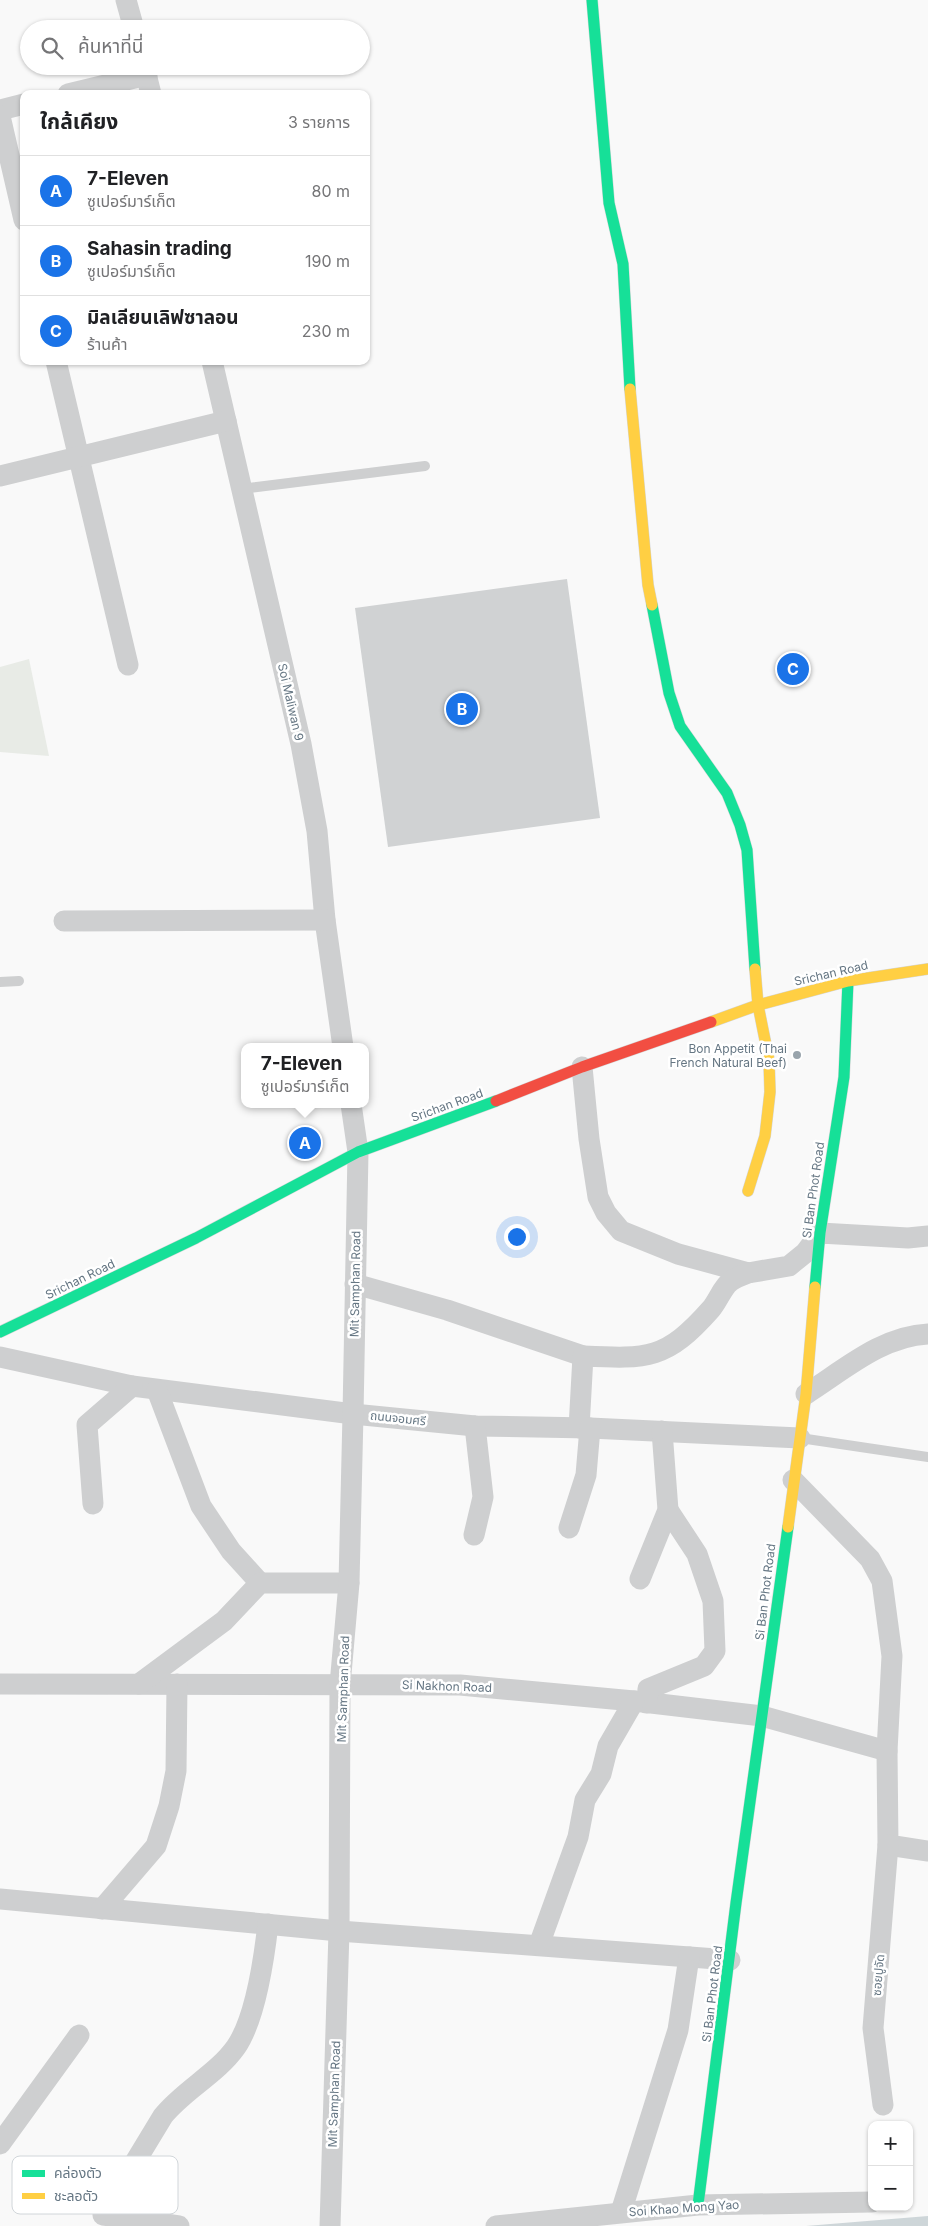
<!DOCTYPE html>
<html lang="th">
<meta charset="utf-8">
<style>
:root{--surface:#fff;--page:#f6f6f6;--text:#202124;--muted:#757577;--line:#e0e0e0;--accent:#1a73e8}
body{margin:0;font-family:Inter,"Noto Sans Thai",sans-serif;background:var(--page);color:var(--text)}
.controls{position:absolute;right:15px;bottom:15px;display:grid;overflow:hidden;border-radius:10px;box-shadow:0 1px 4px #0004}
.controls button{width:45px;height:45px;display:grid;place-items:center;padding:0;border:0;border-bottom:1px solid var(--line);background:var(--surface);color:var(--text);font:25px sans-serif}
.you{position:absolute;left:516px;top:1236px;width:18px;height:18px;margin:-12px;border:4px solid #fff;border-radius:50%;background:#1a73e8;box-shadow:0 0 0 8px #1a73e833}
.badge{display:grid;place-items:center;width:32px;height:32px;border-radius:50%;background:var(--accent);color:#fff;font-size:16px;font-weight:700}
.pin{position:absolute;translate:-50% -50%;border:2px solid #fff;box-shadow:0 1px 5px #0006}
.popup{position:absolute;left:241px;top:1043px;width:128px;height:65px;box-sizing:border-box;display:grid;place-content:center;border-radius:10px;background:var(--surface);filter:drop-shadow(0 1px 4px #0005);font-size:16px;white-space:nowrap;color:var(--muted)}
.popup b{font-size:19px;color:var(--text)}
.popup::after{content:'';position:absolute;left:50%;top:100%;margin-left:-10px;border:10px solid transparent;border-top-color:var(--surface)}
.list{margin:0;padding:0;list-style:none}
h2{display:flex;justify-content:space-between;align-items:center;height:65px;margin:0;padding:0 20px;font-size:21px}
h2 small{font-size:16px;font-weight:400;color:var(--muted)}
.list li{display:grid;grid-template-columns:32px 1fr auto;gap:15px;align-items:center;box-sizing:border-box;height:70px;padding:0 20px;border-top:1px solid var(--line)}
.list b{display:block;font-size:19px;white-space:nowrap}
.list p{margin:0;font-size:16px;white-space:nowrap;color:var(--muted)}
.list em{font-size:16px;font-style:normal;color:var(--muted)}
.icon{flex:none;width:28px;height:28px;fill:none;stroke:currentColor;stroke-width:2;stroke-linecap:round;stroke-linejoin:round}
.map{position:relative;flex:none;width:928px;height:2226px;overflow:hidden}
.search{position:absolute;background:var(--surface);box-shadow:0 1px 4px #0004;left:20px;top:20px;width:350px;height:55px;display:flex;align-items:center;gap:12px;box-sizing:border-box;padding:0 18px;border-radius:28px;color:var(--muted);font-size:19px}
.panel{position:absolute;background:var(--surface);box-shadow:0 1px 4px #0004;left:20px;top:90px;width:350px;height:275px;border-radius:10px}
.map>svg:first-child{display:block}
</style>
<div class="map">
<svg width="928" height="2226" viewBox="0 0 928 2226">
<rect width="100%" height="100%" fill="#f9f9f9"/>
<path fill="#e8ebe6" d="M29,659l20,97 -49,-4v-85z"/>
<path fill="#ced6d9" d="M928,2216v10h-122z"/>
<path fill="#d0d2d3" d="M567,579l33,239 -212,29 -33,-239z"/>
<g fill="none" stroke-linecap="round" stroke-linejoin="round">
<g stroke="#d5d6d7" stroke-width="12">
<g id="fast">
<path d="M592,0l17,203 14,61 7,125"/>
<path d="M652,605l17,88 11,33 47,67 13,32 7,25 8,119"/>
<path d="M815,1287l5,-54 24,-156 4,-96"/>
<path d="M0,1332l196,-94 162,-86 138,-51"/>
<path d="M698,2205l38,-302 52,-376"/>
</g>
</g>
<g stroke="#d5d6d7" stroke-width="12">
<g id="slow">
<path d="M630,389l18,196 4,20"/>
<path d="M711,1022l47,-17 90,-24 80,-12"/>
<path d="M748,1191l17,-55 5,-44 -1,-32 -11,-55 -3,-36"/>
<path d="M788,1527l18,-133 9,-107"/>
</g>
</g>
<g stroke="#d5d6d7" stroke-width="12">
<path id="jam" d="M496,1101l86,-34 129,-45"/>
</g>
<g stroke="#cecfd0" stroke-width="10">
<path d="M241,489l184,-23"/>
<path d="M0,982l19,-1"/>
<path d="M800,1438l128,19"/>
</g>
<g stroke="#cecfd0" stroke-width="21">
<path d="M126,0l8,29"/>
<path d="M144,66l7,28"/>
<path d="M68,94l79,-19"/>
<path d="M0,110l24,-6"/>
<path d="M0,116l24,104"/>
<path d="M56,361l72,304"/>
<path d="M212,361l89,383 16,87 8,89 18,127"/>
<path d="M0,476l226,-55"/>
<path d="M64,921l261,-1"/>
<path d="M582,1067l7,72 9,58 8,16 15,18 57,23 70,19 41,-7 16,-13 15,-20 88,5 20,-2"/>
<path d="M355,1284l92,26 136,46"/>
<path d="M0,1357l132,29 221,28 122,12 115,2 210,10"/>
<path d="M157,1390l44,116 30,45 29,32"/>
<path d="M806,1394c38,-24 76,-58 122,-60"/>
<path d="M579,1428l4,-72c65,3 83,4 128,-47 7,-8 12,-23 20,-28 5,-4 12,-6 17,-8"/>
<path d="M793,1480l77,79 12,22 10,75 -5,95 1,94 40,6"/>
<path d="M93,1504l-6,-79 45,-39"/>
<path d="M569,1528l17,-53 4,-47"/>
<path d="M474,1535l9,-38 -8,-71"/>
<path d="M640,1579l28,-69 -6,-79"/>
<path d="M0,1684l460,1 174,16 128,15 125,35"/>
<path d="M139,1684l85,-63 36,-38h89"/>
<path d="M647,1703l1,-14 56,-23 11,-15 -2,-50 -16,-47 -29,-44"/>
<path d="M0,1899l339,32 391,29"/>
<path d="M102,1909l54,-63 13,-40 7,-35 1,-87"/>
<path d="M539,1945l39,-108 7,-37 16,-26 7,-28 26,-45"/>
<path d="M883,2105l-10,-77 15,-183"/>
<path d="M0,2144l79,-109"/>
<path d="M621,2212l57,-182 11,-73"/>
<path d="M179,2226l-76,-11 60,-99c21,-26 54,-42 73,-69 20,-29 28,-88 32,-123"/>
<path d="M330,2226l9,-295 1,-246 9,-102 4,-169 5,-262 -7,-48"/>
<path d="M496,2226l202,-21 174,-3"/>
</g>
<use href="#fast" stroke="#16e098" stroke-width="11"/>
<use href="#slow" stroke="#ffcf43" stroke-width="11"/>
<use href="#jam" stroke="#f24e42" stroke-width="11"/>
</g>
<circle fill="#99a4ac" stroke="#fff" stroke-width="2" cx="797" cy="1055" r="5"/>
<g text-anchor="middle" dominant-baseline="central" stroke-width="5" stroke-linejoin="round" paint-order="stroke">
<g font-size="12" fill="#657683" stroke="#fff">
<text transform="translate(291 702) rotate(77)">Soi Maliwan 9</text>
<text transform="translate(831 973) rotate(-13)">Srichan Road</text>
<text transform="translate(447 1105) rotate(-20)">Srichan Road</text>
<text transform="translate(813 1190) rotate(-82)">Si Ban Phot Road</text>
<text transform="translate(80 1279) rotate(-26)">Srichan Road</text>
<text transform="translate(355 1284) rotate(-89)">Mit Samphan Road</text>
<text transform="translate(398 1418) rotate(6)">ถนนจอมศรี</text>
<text transform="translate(765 1592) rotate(-83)">Si Ban Phot Road</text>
<text transform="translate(447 1686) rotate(2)">Si Nakhon Road</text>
<text transform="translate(343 1689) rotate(-88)">Mit Samphan Road</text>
<text transform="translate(878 1975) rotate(-85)">ซอยปูจัด</text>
<text transform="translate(712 1994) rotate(-83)">Si Ban Phot Road</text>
<text transform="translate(334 2094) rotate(-88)">Mit Samphan Road</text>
<text transform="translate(684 2208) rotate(-4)">Soi Khao Mong Yao</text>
</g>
<g font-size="12" fill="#657683" stroke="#fff" text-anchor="end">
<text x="787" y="1048">Bon Appetit (Thai<tspan x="787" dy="14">French Natural Beef)</tspan></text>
</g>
</g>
<rect x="12" y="2156" width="166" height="58" rx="8" fill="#fff" stroke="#d1d6da" stroke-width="1"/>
<rect x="22" y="2170" width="23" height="7" fill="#16e098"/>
<rect x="22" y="2193" width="23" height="6" fill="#ffcf43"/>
<g font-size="14" fill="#657683">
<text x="54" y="2178">คล่องตัว</text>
<text x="54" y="2201">ชะลอตัว</text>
</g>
</svg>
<div class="controls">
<button>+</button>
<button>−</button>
</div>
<div class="you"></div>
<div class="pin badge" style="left:305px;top:1143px">A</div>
<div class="popup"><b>7-Eleven</b>ซูเปอร์มาร์เก็ต</div>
<div class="pin badge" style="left:462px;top:709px">B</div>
<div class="pin badge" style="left:793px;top:669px">C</div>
<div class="search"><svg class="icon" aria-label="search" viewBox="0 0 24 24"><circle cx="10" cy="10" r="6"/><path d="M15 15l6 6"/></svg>ค้นหาที่นี่</div>
<section class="panel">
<h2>ใกล้เคียง<small>3 รายการ</small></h2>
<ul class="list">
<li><span class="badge">A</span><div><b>7-Eleven</b><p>ซูเปอร์มาร์เก็ต</p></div><em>80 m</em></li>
<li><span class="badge">B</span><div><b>Sahasin trading</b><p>ซูเปอร์มาร์เก็ต</p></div><em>190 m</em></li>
<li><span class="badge">C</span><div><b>มิลเลียนเลิฟซาลอน</b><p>ร้านค้า</p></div><em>230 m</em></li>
</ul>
</section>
</div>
